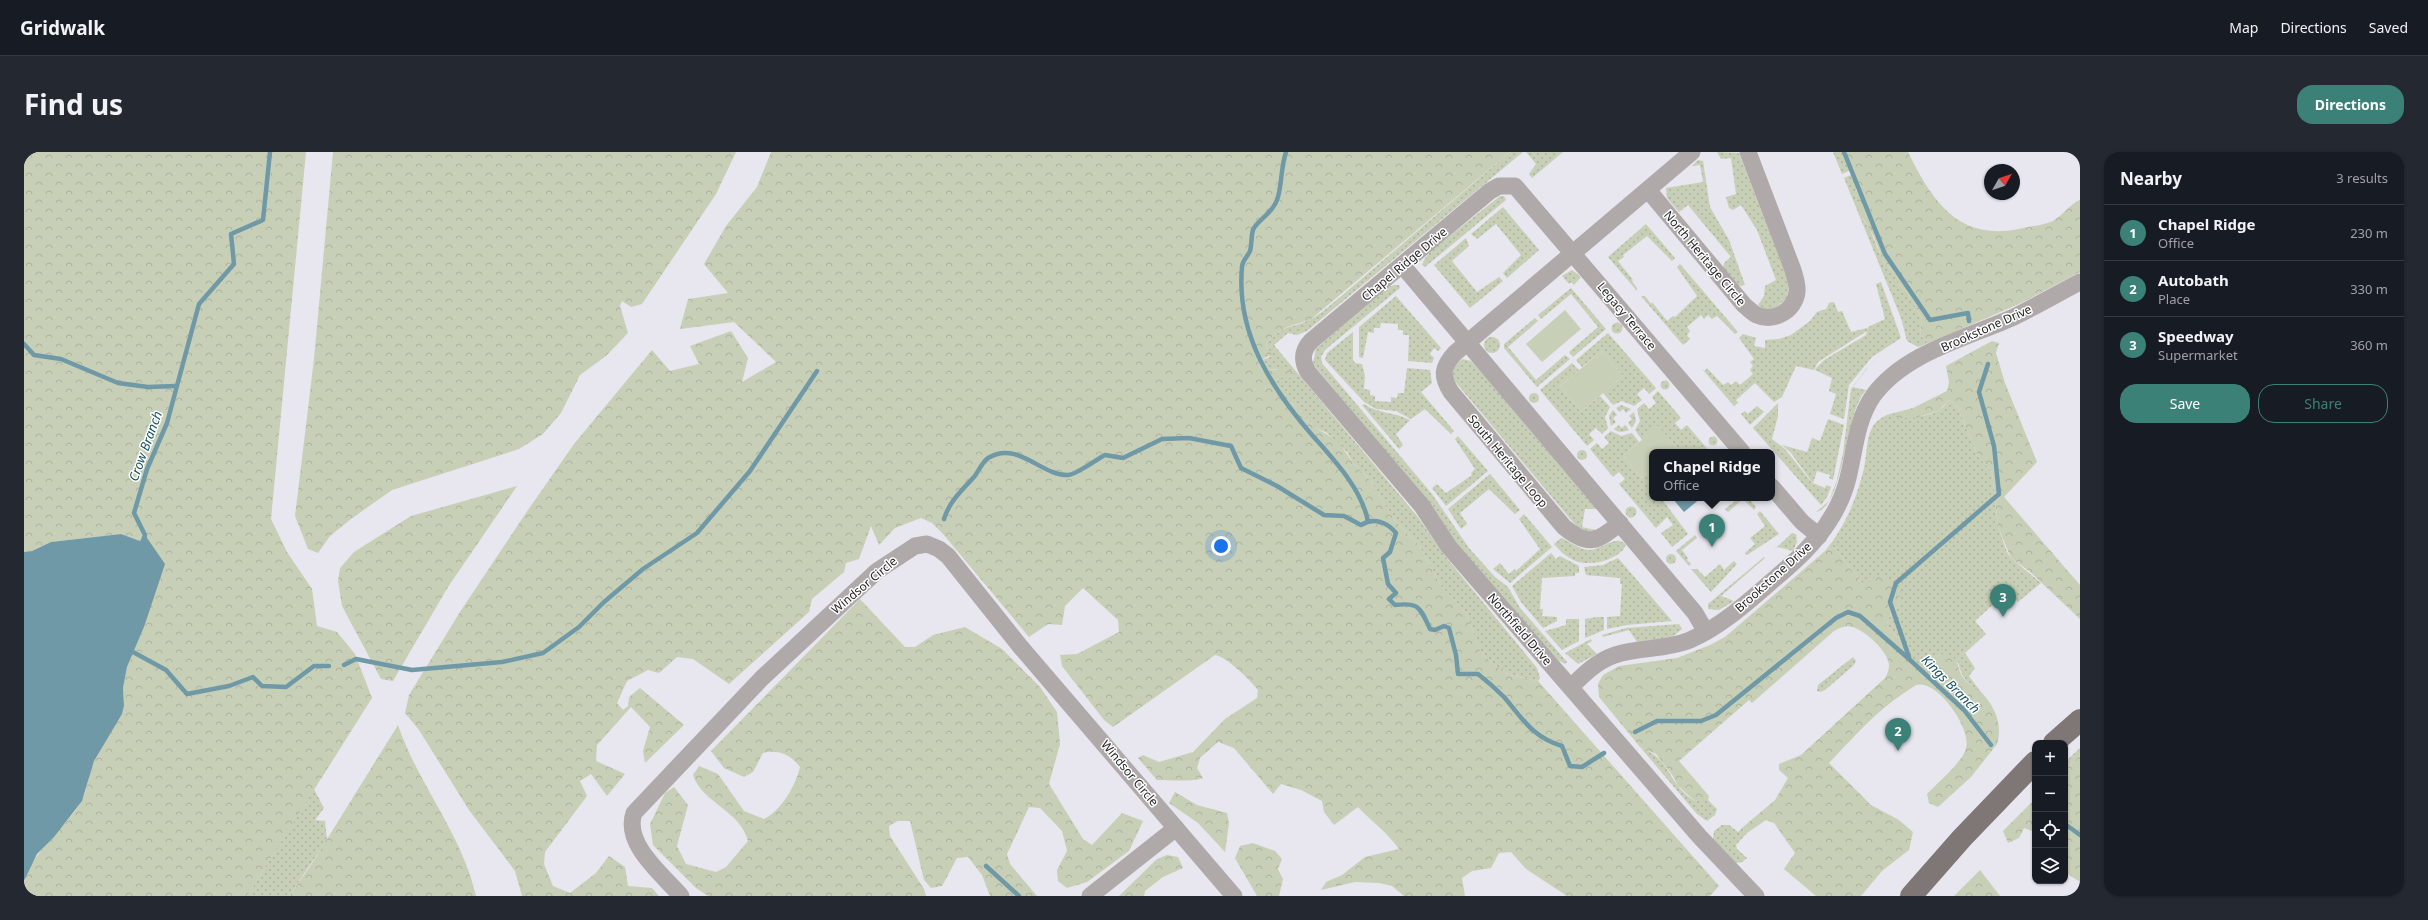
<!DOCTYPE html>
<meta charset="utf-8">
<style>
:root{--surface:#171b24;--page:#242831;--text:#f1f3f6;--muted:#9ea1a6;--line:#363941;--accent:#3c8177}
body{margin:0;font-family:"Noto Sans",sans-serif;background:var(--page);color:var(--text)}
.controls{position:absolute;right:12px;bottom:12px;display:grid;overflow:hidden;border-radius:8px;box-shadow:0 1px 3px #0004}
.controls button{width:36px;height:36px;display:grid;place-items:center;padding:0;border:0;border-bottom:1px solid var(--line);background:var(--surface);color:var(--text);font:20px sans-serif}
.compass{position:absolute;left:1960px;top:12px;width:36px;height:36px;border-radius:50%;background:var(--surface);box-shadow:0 1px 3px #0004;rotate:50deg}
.you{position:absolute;left:1197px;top:394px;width:14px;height:14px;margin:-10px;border:3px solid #fff;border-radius:50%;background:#1a73e8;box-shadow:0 0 0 6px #1a73e833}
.badge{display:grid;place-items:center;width:26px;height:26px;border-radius:50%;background:var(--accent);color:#fff;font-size:13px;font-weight:700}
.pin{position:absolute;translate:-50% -33px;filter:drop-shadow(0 1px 2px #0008)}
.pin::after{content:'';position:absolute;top:21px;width:14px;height:12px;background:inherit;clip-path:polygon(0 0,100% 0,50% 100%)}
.popup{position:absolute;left:1625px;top:297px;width:126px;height:52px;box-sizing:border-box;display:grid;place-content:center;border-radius:8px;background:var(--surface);filter:drop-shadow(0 1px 3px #0005);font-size:13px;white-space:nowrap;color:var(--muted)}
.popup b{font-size:15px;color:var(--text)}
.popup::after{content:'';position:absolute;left:50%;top:100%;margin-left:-8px;border:8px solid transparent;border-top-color:var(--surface)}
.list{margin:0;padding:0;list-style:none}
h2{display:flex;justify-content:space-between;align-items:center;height:52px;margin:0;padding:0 16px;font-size:17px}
h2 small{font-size:13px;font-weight:400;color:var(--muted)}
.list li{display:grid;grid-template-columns:26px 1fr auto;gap:12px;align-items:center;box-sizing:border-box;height:56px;padding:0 16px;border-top:1px solid var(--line)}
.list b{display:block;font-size:15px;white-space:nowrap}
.list p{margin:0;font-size:13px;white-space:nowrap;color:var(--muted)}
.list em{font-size:13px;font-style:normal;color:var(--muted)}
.actions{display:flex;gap:8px;padding:12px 16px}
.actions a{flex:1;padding:9px 0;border:1px solid var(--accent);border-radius:16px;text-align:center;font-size:14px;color:var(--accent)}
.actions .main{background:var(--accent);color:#fff}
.icon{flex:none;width:22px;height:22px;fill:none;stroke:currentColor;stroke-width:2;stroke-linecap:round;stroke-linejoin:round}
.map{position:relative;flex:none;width:2056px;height:744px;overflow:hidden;border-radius:16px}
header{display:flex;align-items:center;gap:24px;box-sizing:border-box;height:56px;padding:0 20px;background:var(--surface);border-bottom:1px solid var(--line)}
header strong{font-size:19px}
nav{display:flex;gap:22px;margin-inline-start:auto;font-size:14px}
.intro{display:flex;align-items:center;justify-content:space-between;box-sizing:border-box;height:96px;padding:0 24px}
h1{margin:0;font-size:28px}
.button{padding:10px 18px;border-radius:16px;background:var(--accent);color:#fff;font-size:14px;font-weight:700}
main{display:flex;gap:24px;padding:0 24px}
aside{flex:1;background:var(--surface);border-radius:16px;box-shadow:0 1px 3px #0004}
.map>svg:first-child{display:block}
</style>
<header>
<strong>Gridwalk</strong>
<nav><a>Map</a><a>Directions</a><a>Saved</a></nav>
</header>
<div class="intro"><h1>Find us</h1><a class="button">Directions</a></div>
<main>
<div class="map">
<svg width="2056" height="744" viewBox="0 0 2056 744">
<defs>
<pattern id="green-dots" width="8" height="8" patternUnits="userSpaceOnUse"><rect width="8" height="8" fill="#c8cfb7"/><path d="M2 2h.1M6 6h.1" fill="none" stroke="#acb29d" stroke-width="1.8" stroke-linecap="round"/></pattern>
<pattern id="forest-crowns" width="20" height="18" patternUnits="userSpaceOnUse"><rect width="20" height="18" fill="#c8cfb7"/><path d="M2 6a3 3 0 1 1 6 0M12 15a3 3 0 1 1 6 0" fill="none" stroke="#acb29d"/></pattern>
</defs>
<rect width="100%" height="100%" fill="#e8e6ee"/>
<g fill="url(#green-dots)">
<path d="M1486,0h13l-216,179 -10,4 -9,-2 -14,12 144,172 27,39 92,112 3,10 -2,3 -28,-6 -16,-10 -13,-13 -15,-39 -24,-26 -24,-43 -23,-23 -25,-41 -17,-17 -6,-11 -20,-19 -11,-5 -24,-25 -12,-6 -4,-4 -3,-10 5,-5h15l-17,-9 -13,2 -4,-6 1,-4 10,-4 -4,-14c17,-19 26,-14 45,-24 10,-5 19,-14 28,-21z"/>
<path d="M1502,0h37l-31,26 -3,-4 7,-10z"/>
<path d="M1693,0l22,1 50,130 -2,15 -12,10 -10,2 -7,-5 6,-9 1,-10 11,-6 -19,-50 -16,-25 -8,5 -4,-2 -3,-11 10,-3 -5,-36 -10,1z"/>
<path d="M1809,0h10l6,9 2,9 -9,4z"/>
<path d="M1674,8l5,1 7,46 19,33 16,45 -7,1 -15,-18 1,-5 7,-6 -43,-52 -9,7 -12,-14 -1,-10 37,-6 -3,-17 -8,1z"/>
<path d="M1829,22l10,45 7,11 13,31 14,14 2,10 8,7 15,27c-2,12 -4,16 6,24l-10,4 -11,-6 -6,-23 -57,-140z"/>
<path d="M1476,44h4l2,4 -81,67 -3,-2 2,-5 7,-9z"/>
<path d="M1479,55l36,43 -32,28 -4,-5 18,-18 -25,-31 -19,15 -6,-5z"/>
<path d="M1622,72l29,34 -3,3 -25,-25 -24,19 1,2 -6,4 15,19 -1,1 5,7v3l-29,-34z"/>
<path d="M1442,86l3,8 -17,15 25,31 22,-15 4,4 -33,27 -36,-43z"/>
<path d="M1656,112l58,68 -3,2 -18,-18 -5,3 -4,-4 -4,4 -3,-4 -14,12 3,4 -3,4 3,4 -7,6 -42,-49h4l6,8 1,-2 15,19 6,-5 2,1 22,-21 -20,-29z"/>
<path d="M1548,118l9,7 -7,8 -3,-3 -2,2 -7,-8z"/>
<path d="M1857,130l20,56 -29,19 -23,28 -5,34 -14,-5 6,-20 -7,-3 3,-13 -17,-8 1,-2 8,-8 42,-25 2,-8 17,-8 -9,-35z"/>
<path d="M1370,133h5l1,3 -75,62 -4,7 1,6 110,131 37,54 26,29 13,10 12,21 47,54 -2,2 -7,-4 -103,-117 -29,-44 -113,-135 3,-16 72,-61z"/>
<path d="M1547,136l35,41 -33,28 -4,-5 29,-25 -27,-33 -30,25 -3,-4z"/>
<path d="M1372,144l45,52 -3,3 -4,-3 -4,6 4,4 -2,5 -24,-2 1,-26h-6v-5h-5v-6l-17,-1 -1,5h-6v5l-6,-1 -5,26 -4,-1v-30z"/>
<path d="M1810,150l4,10 4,-1 9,21 16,-4v3l-49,31 -4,8 -18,-4 -14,31 -8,5 -19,-19 -19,17 2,3 -4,3 -32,-37 3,2 2,-3 16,17 5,-3 3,3 5,-4 4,4 13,-11 -3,-4 3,-4 -3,-4 4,-3 -15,-21 4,-4 13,4 -2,8 11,2v-8l14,-1 12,-4 19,-14 7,-9 9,-3 3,-6z"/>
<path d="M1511,166l3,3 -30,26 28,33 29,-25 5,4 -33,28 -33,-39v-4z"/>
<circle cx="1593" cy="176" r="5.5"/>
<path d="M1329,180v28l2,3 7,1 3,12 -1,13 6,1v5l5,1v5l16,1v-5l6,1 1,-5h6l3,-25 23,2 2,13 -11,9 33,39 -3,3 -26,-25 -14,10 -15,-8 -20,-2 -12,-7 -39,-42 2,-7z"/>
<path d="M1584,181l48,55 -7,6 -5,-6 -7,6 5,6 -8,6 -12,-5 -9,4 -10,-12 20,-17 -21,-25 -20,16 -6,-7z"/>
<circle cx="1468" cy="193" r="8"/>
<path d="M1866,195l-21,19 -16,21 13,3c-23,26 -21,116 -50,122l13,-11 8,-21 6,-27 8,-64 16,-21z"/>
<path d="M1438,207l9,2 5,5 121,143h-12l-3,18 14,3 -6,3 -13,-6 -124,-148 -1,-10z"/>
<path d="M1548,211l7,7 -19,16 21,26 19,-16 10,11 -5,10 3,11 -6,6 -6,-6 -7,6 5,6 -7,6 -47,-56z"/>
<circle cx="1641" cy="233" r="4.5"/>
<path d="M1634,239l23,27 -6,5 6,7 6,-5 23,27h-38l5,-4 -19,-22 -16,14 -7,-10 5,-9 -3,-12 7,-6 5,6 7,-6 -4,-6z"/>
<circle cx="1510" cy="246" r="5"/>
<path d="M1925,248l8,6 21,50 14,16 6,55 9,25 4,6 30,25 -23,19 -10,-11 -33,30 11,13 -21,19 10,15 -6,8 12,16c-14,-7 -20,-16 -23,-30l-18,-8 -13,11 -12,2 -6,-8 -2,-11 -21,-23 5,-11 9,-11 -36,-17 -30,-39 -9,4c20,-24 32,-53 39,-83 3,-13 2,-29 8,-40 3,-7 14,-14 22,-15 4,10 36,2 44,-2 4,-2 8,-8 11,-11z"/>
<path d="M1754,251v13l-6,23 13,10 32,40 -26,-36 -9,-8 25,7 5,-14 8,3 8,-22 16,6 -11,55 -4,-2 1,-3 -13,-4 -4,12 12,5 1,-3 5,2 -4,10 -6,8 -68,-77z"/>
<path d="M1340,252c14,10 31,8 46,16l-14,14 7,11 -4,4 -37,-44z"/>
<path d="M1597,253l10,4 -5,4 -3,-4 -3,3 -4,-4z"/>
<path d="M1733,254l7,6 -14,13 -9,-11 4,-3 3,3z"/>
<path d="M1589,258l4,5 -4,3 3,4 -5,4 -2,-10z"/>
<path d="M1610,260l2,9 -4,7 -4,-5 4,-4 -3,-3z"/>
<path d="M1595,273l3,3 3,-3 4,5c-5,2 -11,3 -15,-1z"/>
<path d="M1587,279l10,5 11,-3 7,9 -16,14 18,22 11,-9v29h9l27,36 -16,13 -11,-14 12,-8 -6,-8 -11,11 -37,-44 6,-5 -6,-7 -6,5 -23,-28 7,-6 5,6 7,-6 -5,-6z"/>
<path d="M1434,284l30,35 -42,35 -14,-18 5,-4 9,9 26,-18 -1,-2 4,-4 -20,-30z"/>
<circle cx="1689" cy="289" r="4.5"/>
<circle cx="1558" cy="303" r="5"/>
<path d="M1466,322l30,36 -5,4 -26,-25 -29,24 7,11 -6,5 -13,-20z"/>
<path d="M1715,346h9l8,9 -2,3 -11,-11 -15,13 -3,-3z"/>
<circle cx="1607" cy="360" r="5.5"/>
<path d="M1736,359l19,23 -32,21 -2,-2 10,-9 -5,-6 15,-12 -8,-12z"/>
<path d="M1500,362l28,33 -42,36 -17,-14 7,-6 9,11 6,-5 1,2 24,-22 -21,-30z"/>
<path d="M1768,381l4,1 1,8 -4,9 -15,-4 -4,3z"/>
<path d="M1671,383l2,3 -15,12 6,8 -1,2 4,4 -2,2 -13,-15z"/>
<path d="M1537,386c11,4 16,11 28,12 13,0 27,-17 37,-5 -6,14 -33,21 -47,17 -11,-3 -18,-10 -25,-18z"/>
<path d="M1527,401l5,6 4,-3 19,10v7h-4v3l-33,2 -2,31h3l-1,7 15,1v4l-14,7 -22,-26 -9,-16z"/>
<circle cx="1647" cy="407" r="5"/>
<path d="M1740,405l1,1 -44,38 13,5 -15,9 -11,-1v-5z"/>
<path d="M1594,406l54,63 -45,4 -20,4v-12l13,-1 2,-32h-2v-6l-34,-3 -2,-8 19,-2z"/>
<path d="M1710,409l3,3 -26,28 -20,-23h6l8,8 15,-13 4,6z"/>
<path d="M1573,465h7v13l-19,8v-19z"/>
<path d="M1542,467h13v22l-17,9 -17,-19 21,-6z"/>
<path d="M1655,472l3,5 -11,9 -34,4 -8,-12 -26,7 -1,-2 24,-7z"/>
<path d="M1567,487l1,2 -5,3 10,10 -19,10 -13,-11z"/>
<path d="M1829,505l3,4 -3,5 -28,24 -5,2 -3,-1 1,-6z"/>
<path d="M1616,595c23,9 25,21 38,39 4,6 11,11 17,15l14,-5 -1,4 9,9 -2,6 -8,6 -10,-7z"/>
<path d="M2056,596v7l-15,15v-8z"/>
<path d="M290,637l10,19 -9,12 10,1 2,19 -38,56h-42z"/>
<path d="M1698,673h7l9,7 5,-5 1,5 3,1 -11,12 1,4 10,9 -5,4 -6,1 -23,-23 1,-9z"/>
</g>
<g fill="url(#forest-crowns)">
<path d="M0,0h282l-35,367 16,33 25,37 5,37 20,6 18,22 17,44 -125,198h-219l1,-3 -5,-3c0,-33 41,-61 57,-88 7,-12 7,-28 13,-41 7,-16 19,-32 28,-47l2,-8 -1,-18 4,-21 17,-40 -4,-86 -19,-7 -70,8 -19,9 -8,1z"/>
<path d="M309,0h403l-20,42 -74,110 -11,3 -9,-6 -2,5 8,27 -22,23 -26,19 -19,38 -18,21 -24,15 -127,41 -41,29 -21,17 -12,17 -10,-4 -13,-33 19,-157z"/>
<path d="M747,0h739l-200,168c-17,5 -32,8 -44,23l1,5 5,6 -12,7 -1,4 4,6 20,-2 10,2 2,4 -2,3h-15l-5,5 3,10 16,10 24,25 22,13 15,22 17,17 25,41 23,23 24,43 24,26 15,39 13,13 16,10 28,6 181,205 -9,10h-143l-41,-27 -15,-17 -12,1 -8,15 -19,3 -10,7 3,18h-61l-12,-10 -13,-3 -24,-1 -34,8 5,-8 16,-7 23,-18 34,-8c-11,-16 -28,-28 -41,-42l-24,18 -10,-13 -2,-11 -21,-11 -20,-6 -8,10 -39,-46 -16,-6 -18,16 -3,10 6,10c-10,4 -33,2 -46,2l-19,-22 5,-3 16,7 34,-10 32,-33 32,-21 1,-8c-8,-10 -32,-34 -43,-35l-102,72 -9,-7 -42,-54 -2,-11 17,-1 42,-22 -1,-12 -35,-32 -18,18 -3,19 -14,-1 -19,13 -86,-103 -11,-11 -11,-5 -26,10 -16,17 -8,-19 -12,33 -13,4 -2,9 -32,27 -3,13 -80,72 -36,-25 -16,-2 -18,16 -11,-3 -21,11 -10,22 6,7 5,-4 1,-9 11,-9 44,37 -39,38 -2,-12 7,-24 -19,-20 -34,38 -1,16 29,13 -18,22 -16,-22 -11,7 7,15 -42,56 -1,12 9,22 17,7 26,-20 13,-17 16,11 3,19 24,2 7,8h-137l-7,-25 -46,-61 -50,-80 -14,-17 4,-18 51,-83 68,-102 46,-66 78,-94 18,21 29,-7 -9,-18 41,-15 17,27 -6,24 34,-20 -42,-40 -54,7 8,-30 40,-6 -24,-29 22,-38 31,-39z"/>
<path d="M1819,0h65c25,51 52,91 115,76 9,-2 22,-3 30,-7 10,-6 16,-16 27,-21v72l-61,32 -91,39c-10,-8 -8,-12 -6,-24l-15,-27 -8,-7 -2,-10 -14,-14 -9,-24 -17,-29v-19l-8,-28z"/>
<path d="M1968,189l7,2 -3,10 9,30 32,79 -33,35 76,88v34l-51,-48 -18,-13 -13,-31 -6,-55 -14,-16 -21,-50 -8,-6 -11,11 -23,7h-18l-3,-5 19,-5 34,-17 2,-9 -3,-16z"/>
<path d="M493,334l-69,101 -55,94 -12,-2 -39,-73 -4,-25 2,-13 14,-16 57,-36z"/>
<path d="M1810,395l30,39 12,-10 8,1 14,9 2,17 -9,11 -5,11 21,23 2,11 6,7 12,-1 13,-11c25,3 13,12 25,26 5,6 12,8 17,13 13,14 21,32 15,51l-26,33 -33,30 -9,-4 -2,-9c10,-11 36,-32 39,-46 6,-19 -29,-69 -49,-63 -4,1 -9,6 -13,8 -29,19 -51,45 -75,70l42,42 28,15 14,12 -4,18 -27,21 -21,25h-45l-32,-27 11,-16 -21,-30 -8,-3 -19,13 -3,-1 -1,-5 32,-27 13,-22 -9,-8v-6l22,-9 84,-77c2,-3 4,-8 4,-12 1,-13 -25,-37 -37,-39 -7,-2 -12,1 -18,4l-82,72 -3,-3 -70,61 30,35 -14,5 -17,-15 -5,-10 -17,-22 -16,-7 -41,-50 -1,-13 5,-9 16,-9 58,-8 33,-13 15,-8 100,-86z"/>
<path d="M836,447l45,48h10l18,-12 32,-8 37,22 38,38 17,25 3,32 -11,40 34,55 9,6 30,-32 21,8 -14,30 -42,31 -20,6 -9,-7 -1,-11 10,-19 -5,-20 -22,-23 -11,-1 -22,47 3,10 27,32h-47l-8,-21 -14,-18 -11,1 -15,28 -11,2 -7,-8 -14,-59h-12l-9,5 1,10 34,53 2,7h-218l-12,-8 -43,-43 -3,-21 15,-31 9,-6 14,18 -11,41 9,18 30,8 10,-5 22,-26c-8,-31 -46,-38 -55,-66l6,-9 19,8 26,37 20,8c17,-8 32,-34 36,-52 -9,-12 -22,-18 -37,-14l-10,19 -9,5 -20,-9 -13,-17z"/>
<path d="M374,573c20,59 64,109 78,171h-187l22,-31z"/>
<path d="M2056,603v127l-15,-10v-102z"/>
<path d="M1151,640l22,13 30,8 2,10 -4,29 -27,-29 -29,-20z"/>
<path d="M2011,647v33l-11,-4 -5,10 -11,5 -5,-12z"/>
<path d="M1229,691l22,8 7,8 -4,10 5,10 -4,17h-22l-22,-38 5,-12z"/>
<path d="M1143,703l11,2 5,11 -20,9 -18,14 -1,5h-25l38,-37z"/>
<path d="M1956,718l20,26h-46z"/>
</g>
<g fill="#c8cfb7">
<path d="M1541,158l16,19 -39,33 -16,-18z"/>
<path d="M1578,199l21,25 -42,36 -21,-26z"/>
<path d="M1634,274l19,22 -5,4h-20v17l-11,9 -18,-22z"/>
</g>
<g fill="#6f99a6">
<path d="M1648,346h29l-17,14z"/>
<path d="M97,382l19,7 5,-6 20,29 -21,63 -17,40 -4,21 1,18 -2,8 -28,47 -12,40 -28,36 -17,17 -13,27v-329l8,-1 19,-9z"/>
</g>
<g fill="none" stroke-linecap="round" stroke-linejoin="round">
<g stroke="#6f99a6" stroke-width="4.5">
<path d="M1262,0c-5,15 -4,30 -8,45 -4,16 -22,24 -25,33 -2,6 -1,14 -3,21 -2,5 -8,10 -8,16 -6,66 29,121 70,168 22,25 49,53 56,86"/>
<path d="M1820,0l41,102 45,66 38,-7 1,8"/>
<path d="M0,192l10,11 27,4 57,24 30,4 28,-1"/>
<path d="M920,367c5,-17 18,-29 30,-42 4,-5 9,-16 14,-19 30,-18 53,18 80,17 8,0 29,-16 37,-20l18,3 39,-19 27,-1 42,8 10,22 36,18 47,29 20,1 17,9c13,-8 26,-3 35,8l-6,19 -7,6 5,26 8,9 -7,6 6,6c25,-3 25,3 35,24l5,1 9,-4 5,2 7,27 2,19h20c9,7 18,15 26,23 19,22 28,40 58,49l8,20 12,1 22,-14"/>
<path d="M119,389l2,-6 -11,-22 13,-44 20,-46 32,-119 35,-40 -3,-30 32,-14 7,-68"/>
<path d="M104,502l5,-2 33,18 21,24 42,-8 24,-9 9,9 24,1 28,-21h15"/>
<path d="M1885,505l-19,-55 6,-19 103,-89 -5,-48 -15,-54 9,-28"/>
<path d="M320,513l12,-6 56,11 90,-8 41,-9 36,-26 25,-25 39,-33 54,-36 53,-62 67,-100"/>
<path d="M1611,580l22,-11h44l15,-6 120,-97 12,-6 12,4 49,43 55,51 27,35"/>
<path d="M2041,672l15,11"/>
<path d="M962,714l33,30"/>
</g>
<g stroke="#afaaa9" stroke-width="17">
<path d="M1624,38l96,115c4,3 8,8 13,10 17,8 38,-5 40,-23 1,-7 -2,-15 -4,-22l-45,-118"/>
<path d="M1378,113l293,348 11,19"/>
<path d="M1718,300l-227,-266h-16l-9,5 -179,150c-9,10 -10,19 -3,31l114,134 27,41 250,289 57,60"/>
<path d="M1748,335l30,35 17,14"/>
<path d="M1596,371c-23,19 -32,24 -56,4l-113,-135c-10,-16 -9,-25 4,-39l237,-201"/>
<path d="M1547,535c13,-13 26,-26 44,-32 24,-8 51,-5 75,-15 36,-16 67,-46 97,-72 28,-24 52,-53 61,-90 7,-28 8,-57 25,-82 32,-44 95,-58 143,-80 22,-11 43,-23 64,-34"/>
<path d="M657,744c-18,-21 -58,-52 -47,-83l128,-135 115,-107 38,-25 12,-2 12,5 9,7 71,89 215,251"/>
<path d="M1066,744l86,-68"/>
</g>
<g stroke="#7f7776" stroke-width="22">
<path d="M2030,591l26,-23"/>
<path d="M1887,744l51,-58 73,-76"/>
</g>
</g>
<g text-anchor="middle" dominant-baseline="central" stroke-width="3" stroke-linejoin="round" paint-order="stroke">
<g font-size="12" fill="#242427" stroke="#fff">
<text transform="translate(1681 106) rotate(50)">North Heritage Circle</text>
<text transform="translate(1380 112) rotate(-40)">Chapel Ridge Drive</text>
<text transform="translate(1603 164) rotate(50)">Legacy Terrace</text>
<text transform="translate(1962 176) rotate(-24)">Brookstone Drive</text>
<text transform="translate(1484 309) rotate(50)">South Heritage Loop</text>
<text transform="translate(1749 425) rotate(-42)">Brookstone Drive</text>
<text transform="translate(840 433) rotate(-40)">Windsor Circle</text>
<text transform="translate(1496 477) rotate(49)">Northfield Drive</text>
<text transform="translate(1106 621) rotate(50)">Windsor Circle</text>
</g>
<g font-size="13" font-style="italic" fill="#185363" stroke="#fff">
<text transform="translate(121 294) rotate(-70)">Crow Branch</text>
<text transform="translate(1927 532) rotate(45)">Kings Branch</text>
</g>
</g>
</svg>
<div class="controls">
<button>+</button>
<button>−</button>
<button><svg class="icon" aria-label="locate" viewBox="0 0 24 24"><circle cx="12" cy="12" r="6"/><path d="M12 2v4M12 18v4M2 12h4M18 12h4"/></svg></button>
<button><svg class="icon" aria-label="layers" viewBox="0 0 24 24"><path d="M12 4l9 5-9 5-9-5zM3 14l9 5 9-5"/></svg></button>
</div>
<svg class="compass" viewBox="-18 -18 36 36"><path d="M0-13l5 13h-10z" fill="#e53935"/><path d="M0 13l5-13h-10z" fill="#9ea1a6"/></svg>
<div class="you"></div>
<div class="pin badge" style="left:1688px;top:395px">1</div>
<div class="popup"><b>Chapel Ridge</b>Office</div>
<div class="pin badge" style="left:1874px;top:599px">2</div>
<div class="pin badge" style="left:1979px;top:465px">3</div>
</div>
<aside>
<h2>Nearby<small>3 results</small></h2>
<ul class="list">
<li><span class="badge">1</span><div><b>Chapel Ridge</b><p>Office</p></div><em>230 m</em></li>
<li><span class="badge">2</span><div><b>Autobath</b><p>Place</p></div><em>330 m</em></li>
<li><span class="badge">3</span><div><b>Speedway</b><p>Supermarket</p></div><em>360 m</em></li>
</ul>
<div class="actions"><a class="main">Save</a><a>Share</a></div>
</aside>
</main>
